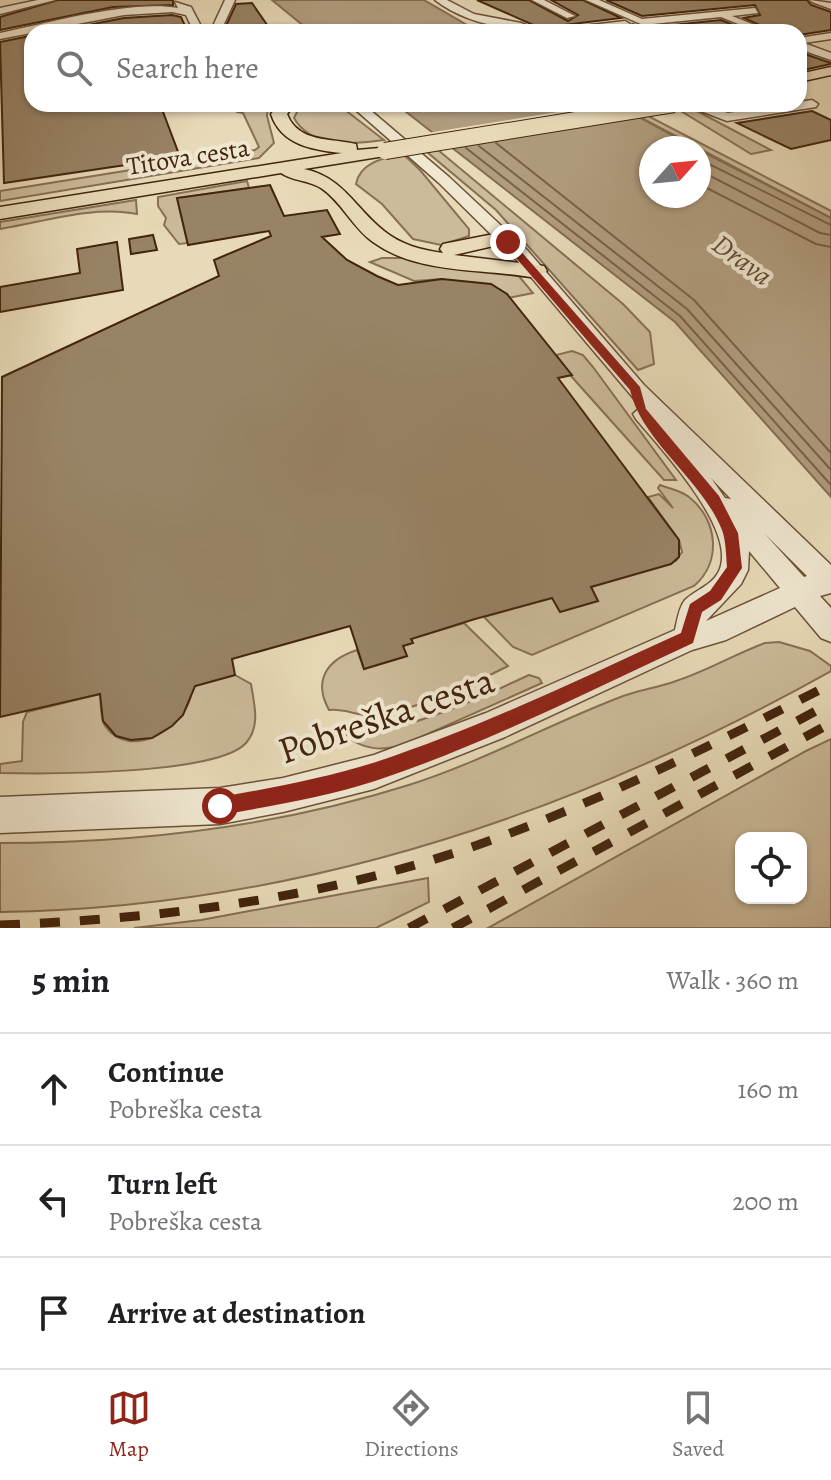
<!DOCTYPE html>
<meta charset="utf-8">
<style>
:root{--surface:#fff;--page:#f6f6f6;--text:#202124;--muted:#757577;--line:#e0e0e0;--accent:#8f2418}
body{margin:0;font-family:Alegreya,serif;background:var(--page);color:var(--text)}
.controls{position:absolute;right:24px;bottom:24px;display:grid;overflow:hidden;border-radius:16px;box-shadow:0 2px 6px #0004}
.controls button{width:72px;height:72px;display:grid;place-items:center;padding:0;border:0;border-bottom:2px solid var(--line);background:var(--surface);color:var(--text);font:40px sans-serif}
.compass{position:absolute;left:639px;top:136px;width:72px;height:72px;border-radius:50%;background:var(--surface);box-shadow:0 2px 6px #0004;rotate:63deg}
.stop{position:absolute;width:24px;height:24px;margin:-18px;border:6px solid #8f2418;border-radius:50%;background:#fff}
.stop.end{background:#8f2418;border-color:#fff;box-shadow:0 2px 8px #0008}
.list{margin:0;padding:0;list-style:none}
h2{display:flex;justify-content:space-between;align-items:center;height:104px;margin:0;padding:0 32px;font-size:34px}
h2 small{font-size:26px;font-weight:400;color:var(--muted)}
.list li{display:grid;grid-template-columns:52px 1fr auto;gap:24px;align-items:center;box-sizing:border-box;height:112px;padding:0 32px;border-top:2px solid var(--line)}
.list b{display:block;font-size:30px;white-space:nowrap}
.list p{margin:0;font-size:26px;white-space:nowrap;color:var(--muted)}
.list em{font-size:26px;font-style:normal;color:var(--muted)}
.icon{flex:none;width:44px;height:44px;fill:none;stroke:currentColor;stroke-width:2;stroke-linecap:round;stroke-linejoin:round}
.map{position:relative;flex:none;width:831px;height:928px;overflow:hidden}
.search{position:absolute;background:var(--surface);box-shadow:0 2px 6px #0004;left:24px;right:24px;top:24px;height:88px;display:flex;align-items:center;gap:20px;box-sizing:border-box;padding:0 28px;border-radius:24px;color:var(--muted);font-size:30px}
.sheet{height:440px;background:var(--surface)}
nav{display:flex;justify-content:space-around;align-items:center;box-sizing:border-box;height:112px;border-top:2px solid var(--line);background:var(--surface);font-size:22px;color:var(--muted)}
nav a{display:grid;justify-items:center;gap:4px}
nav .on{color:var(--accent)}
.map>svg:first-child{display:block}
</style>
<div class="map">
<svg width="831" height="928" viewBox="0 0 831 928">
<rect width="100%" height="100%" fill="#e8dab8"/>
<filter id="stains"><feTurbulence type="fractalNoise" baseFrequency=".0025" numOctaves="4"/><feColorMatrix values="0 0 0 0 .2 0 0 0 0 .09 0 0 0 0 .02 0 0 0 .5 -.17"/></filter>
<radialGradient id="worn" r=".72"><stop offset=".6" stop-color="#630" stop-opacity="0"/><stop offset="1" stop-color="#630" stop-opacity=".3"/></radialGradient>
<g fill="#ccbb9b" stroke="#877054" stroke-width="2" fill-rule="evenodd">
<path d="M235,104h39l-6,3 -1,9 7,27 -15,15 -259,43v-10l255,-41 4,-3 -16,-34 -6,-1 -4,-5z"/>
<path d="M308,104l32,2 44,34c-29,4 -73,9 -90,-22l5,-10z"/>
<path d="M615,104h10l206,107v7z"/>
<path d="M695,110l76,40 -20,4 -70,-43z"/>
<path d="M438,150l185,154 27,28 4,32 -16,6 -142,-160 -69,-58z"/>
<path d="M403,154l17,16 49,59v7l-28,9 -28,-6 -31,-35 -26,-20c4,-22 28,-26 47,-30z"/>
<path d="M247,181l2,7 -72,10 11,45 -9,1 -15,-19 2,-7 -8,-12v-9z"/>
<path d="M136,200l1,14c-43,-9 -94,8 -137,15v-7z"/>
<path d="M382,258h21l115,17 15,18 -25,5 -66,-19 -28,2 -44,-19z"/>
<path d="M572,351l11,4 10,12 83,113h-12l-93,-104 -15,-21z"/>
<path d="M660,485c10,4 20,5 29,12 29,23 33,65 5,89l-162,69 -19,-8 -29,-30 68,-19 46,3 -7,-14 85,-26 6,-9 -3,-12 -31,-43 11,-3 14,14 -15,-20z"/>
<path d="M464,623l44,43c-37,19 -89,42 -130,49 -17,3 -32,-7 -49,-5 -16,-29 -3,-50 28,-60l7,19 43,-13 -4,-10 10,-3 -2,-4z"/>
<path d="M779,642l31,9 21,15v5c-256,143 -536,237 -831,241v-69c138,0 280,-17 412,-59 71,-23 136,-59 206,-86 19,-8 39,-10 58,-17 31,-10 59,-27 89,-38z"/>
<path d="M235,675l16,9c3,20 10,42 -5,59 -29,32 -200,31 -246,30v-9l22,-3 1,-39 4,-10 73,-18c1,10 0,24 5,32 26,38 87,-2 87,-39z"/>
<path d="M529,675l10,3 3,5 -139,62c-22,6 -40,5 -58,-10 15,-6 27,-2 43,-6 48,-11 96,-33 141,-54z"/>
<path d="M831,739v189h-343l318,-177zM801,838v60h-60v-60z"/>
<path d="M428,878l1,24 -53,26h-242l67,-8z"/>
</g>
<g fill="#b09c7e" stroke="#846c51" stroke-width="2">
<path d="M272,0h152l55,32h-168z"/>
<path d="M396,104h219l81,44h-45v48h48v-46l132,68v279l-156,-175z"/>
</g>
<path fill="#e8dab8" d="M608,104h16l18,10 -197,33 -18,-14z"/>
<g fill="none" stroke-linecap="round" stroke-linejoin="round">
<g stroke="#796046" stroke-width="2">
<path d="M496,143l198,157 137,153"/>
<path d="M479,146l208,163 144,161"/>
<path d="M466,148l214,168 151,169"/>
<path d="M699,159l132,66"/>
<path d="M699,170l121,63 11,2"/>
<path d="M699,184l117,60 15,3"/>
</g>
</g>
<g fill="#988366" stroke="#42250e" stroke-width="2">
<path d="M58,0h115v5l-60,2 -113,23v-13z"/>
<path d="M477,0h52l39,21 10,-6 -27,-15h32l38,18 -81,10z"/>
<path d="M606,0h201l4,5 20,7v18l-32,5v-3h-24l-31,-14 16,-3 -5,-10 -113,11z"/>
<path d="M252,3l20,29h-45l-1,-6 10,-22z"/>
<path d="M172,15l9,2 7,15h-136l72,-14z"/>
<path d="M721,20l29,12h-143l17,-2 9,-6 10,4z"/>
<path d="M30,36l2,68h128l20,53 -176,26 -4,-141z"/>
<path d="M799,52l32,11v1l-32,7z"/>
<path d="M812,111l19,9v20l-40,9 -54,-26z"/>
<path d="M270,185l14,31 43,-6 13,24 -18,3 25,23 30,16 21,9 44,-6 49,5 16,10 65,81 -14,3 121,162v17l-8,7 -80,23 7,14 -38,11 -8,-14 -77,21 -64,20 2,4 -10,3 4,10 -43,13 -14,-43 -118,33 3,16 -40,11 -12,29 -11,11 -20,12 -21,2 -15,-4 -13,-15 -3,-27 -100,23 2,-340 217,-101 -5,-16 57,-24 -2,-5 -81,14 -11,-47z"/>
<path d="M153,235l4,15 -26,4 -2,-15z"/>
<path d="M117,242l6,48 -123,22v-25l80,-14 -3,-24z"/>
</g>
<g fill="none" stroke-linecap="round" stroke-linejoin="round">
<g stroke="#6c5238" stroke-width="3">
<g id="minor">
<path d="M38,0h17l-55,14v-6z"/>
<path d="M225,0h10l-12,26 1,6h-10l-1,-6z"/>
<path d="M435,0h12l27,14 47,9 19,8 85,-10 5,3c-8,5 -20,4 -30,6 -51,5 -123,3 -165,-30z"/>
<path d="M532,0h12l31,16 -8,2z"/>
<path d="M586,0h13l43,19 113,-11 3,5 -26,3 40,16h-14l-37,-15 -78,8z"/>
<path d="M810,0l21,3v6l-19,-7z"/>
<path d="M175,2l16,5 13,25h-10l-8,-17 -14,-3 -48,3 -124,24v-6c49,-10 130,-33 178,-25z"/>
<path d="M831,33v6l-27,4 27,10v7l-32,-11v-11z"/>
<path d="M812,100l6,4 -2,3 -89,14 -44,-17h18l27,9z"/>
<path d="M349,104h14l86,73 78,73 117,135 187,180v28l-11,3 11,12v34l-10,-4 -26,-31 -69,33 -34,10 -187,87 -131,52 -91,23 -63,12 -220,9v-36l220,-9 63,-10 91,-23 112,-42 189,-83c2,-9 4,-23 10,-30 10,-10 26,-14 33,-27 23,-40 -58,-125 -82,-154l-3,-5 8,-7 -126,-149 -76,-75zM711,478l20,21 -6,-1zM764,533l43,43 -3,1zM749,551l31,37 -74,33 35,-37 7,-14z"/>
</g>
</g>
<g stroke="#42250e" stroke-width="3">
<g id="major">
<path d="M831,67v8l-32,7v-8z"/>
<path d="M279,104h16l-8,10c11,29 44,24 69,30l1,6 34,-3 3,4 -3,4 -87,14c39,8 51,39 80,62 17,14 38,19 59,22l-3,-4 3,-5 61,-12 7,2 3,4 -3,4 -57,13 90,11 3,5 -11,7c-53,-10 -118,-3 -163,-36 -21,-15 -31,-40 -52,-54 -13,-8 -29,-7 -40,-15l-281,46v-12l342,-54c-29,-3 -61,-8 -71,-39z"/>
</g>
</g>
<use href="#minor" fill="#f0e7d1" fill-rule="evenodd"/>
<use href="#major" fill="#e8dab8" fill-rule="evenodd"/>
<g stroke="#42250e" stroke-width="9" stroke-dasharray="20 20" stroke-linecap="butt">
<path d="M0,925c159,-6 321,-26 472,-78 124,-43 242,-103 359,-163"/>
<path d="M409,928l422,-225"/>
<path d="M453,928l378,-205"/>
</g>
<g stroke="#42250e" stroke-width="18" stroke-linecap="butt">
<path id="major-bridge" d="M385,151l289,-47"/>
</g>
<use href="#major-bridge" stroke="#e8dab8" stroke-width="16"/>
</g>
<path fill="#8f2418" d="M504,240h7l129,147 6,22 73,87 19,37 4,35 -21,32 -19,12 -9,31c-104,48 -209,102 -318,138 -50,16 -103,25 -155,34l-7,-2 -2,-7 2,-7 7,-2c52,-9 105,-19 156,-35 105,-35 204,-83 305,-129l9,-29 20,-13 17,-24c-1,-12 -1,-26 -5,-37 -21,-52 -80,-88 -92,-140l-126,-146z"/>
<g text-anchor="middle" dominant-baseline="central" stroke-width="8" stroke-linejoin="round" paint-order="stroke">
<g font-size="26" fill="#42250e" stroke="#f0e7d1">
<text transform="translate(188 157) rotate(-9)">Titova cesta</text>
</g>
<g font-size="28" font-style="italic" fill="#634930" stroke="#f0e7d1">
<text transform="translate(742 260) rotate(36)">Drava</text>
</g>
<g font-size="38" fill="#42250e" stroke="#f0e7d1">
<text transform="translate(386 715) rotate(-19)">Pobreška cesta</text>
</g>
</g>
<rect width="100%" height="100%" filter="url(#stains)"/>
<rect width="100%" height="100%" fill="url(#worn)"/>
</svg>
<div class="controls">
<button><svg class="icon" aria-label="locate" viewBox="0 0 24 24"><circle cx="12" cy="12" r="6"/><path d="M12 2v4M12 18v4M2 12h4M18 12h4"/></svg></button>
</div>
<svg class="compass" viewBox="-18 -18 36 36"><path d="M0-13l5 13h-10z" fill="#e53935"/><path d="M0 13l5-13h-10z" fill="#757577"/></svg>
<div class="stop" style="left:220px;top:806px"></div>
<div class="stop end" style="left:508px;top:242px"></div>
<div class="search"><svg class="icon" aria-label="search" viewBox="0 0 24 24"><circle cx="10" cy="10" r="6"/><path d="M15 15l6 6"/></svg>Search here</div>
</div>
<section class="sheet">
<h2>5 min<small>Walk · 360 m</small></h2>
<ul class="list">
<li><svg class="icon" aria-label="ahead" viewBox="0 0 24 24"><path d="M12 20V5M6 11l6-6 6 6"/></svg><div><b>Continue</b><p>Pobreška cesta</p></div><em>160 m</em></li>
<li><svg class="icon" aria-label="left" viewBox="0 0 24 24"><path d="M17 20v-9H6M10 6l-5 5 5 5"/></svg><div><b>Turn left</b><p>Pobreška cesta</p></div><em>200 m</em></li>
<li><svg class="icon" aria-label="arrive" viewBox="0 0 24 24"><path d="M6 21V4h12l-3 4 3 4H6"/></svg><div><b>Arrive at destination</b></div></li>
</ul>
</section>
<nav>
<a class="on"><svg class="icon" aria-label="map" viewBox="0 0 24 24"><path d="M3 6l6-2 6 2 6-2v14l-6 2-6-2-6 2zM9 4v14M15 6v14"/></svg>Map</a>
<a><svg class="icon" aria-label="directions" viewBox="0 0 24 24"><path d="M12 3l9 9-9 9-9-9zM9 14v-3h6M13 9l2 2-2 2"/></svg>Directions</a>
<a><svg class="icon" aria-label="saved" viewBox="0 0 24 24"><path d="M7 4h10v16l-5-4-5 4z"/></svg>Saved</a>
</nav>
